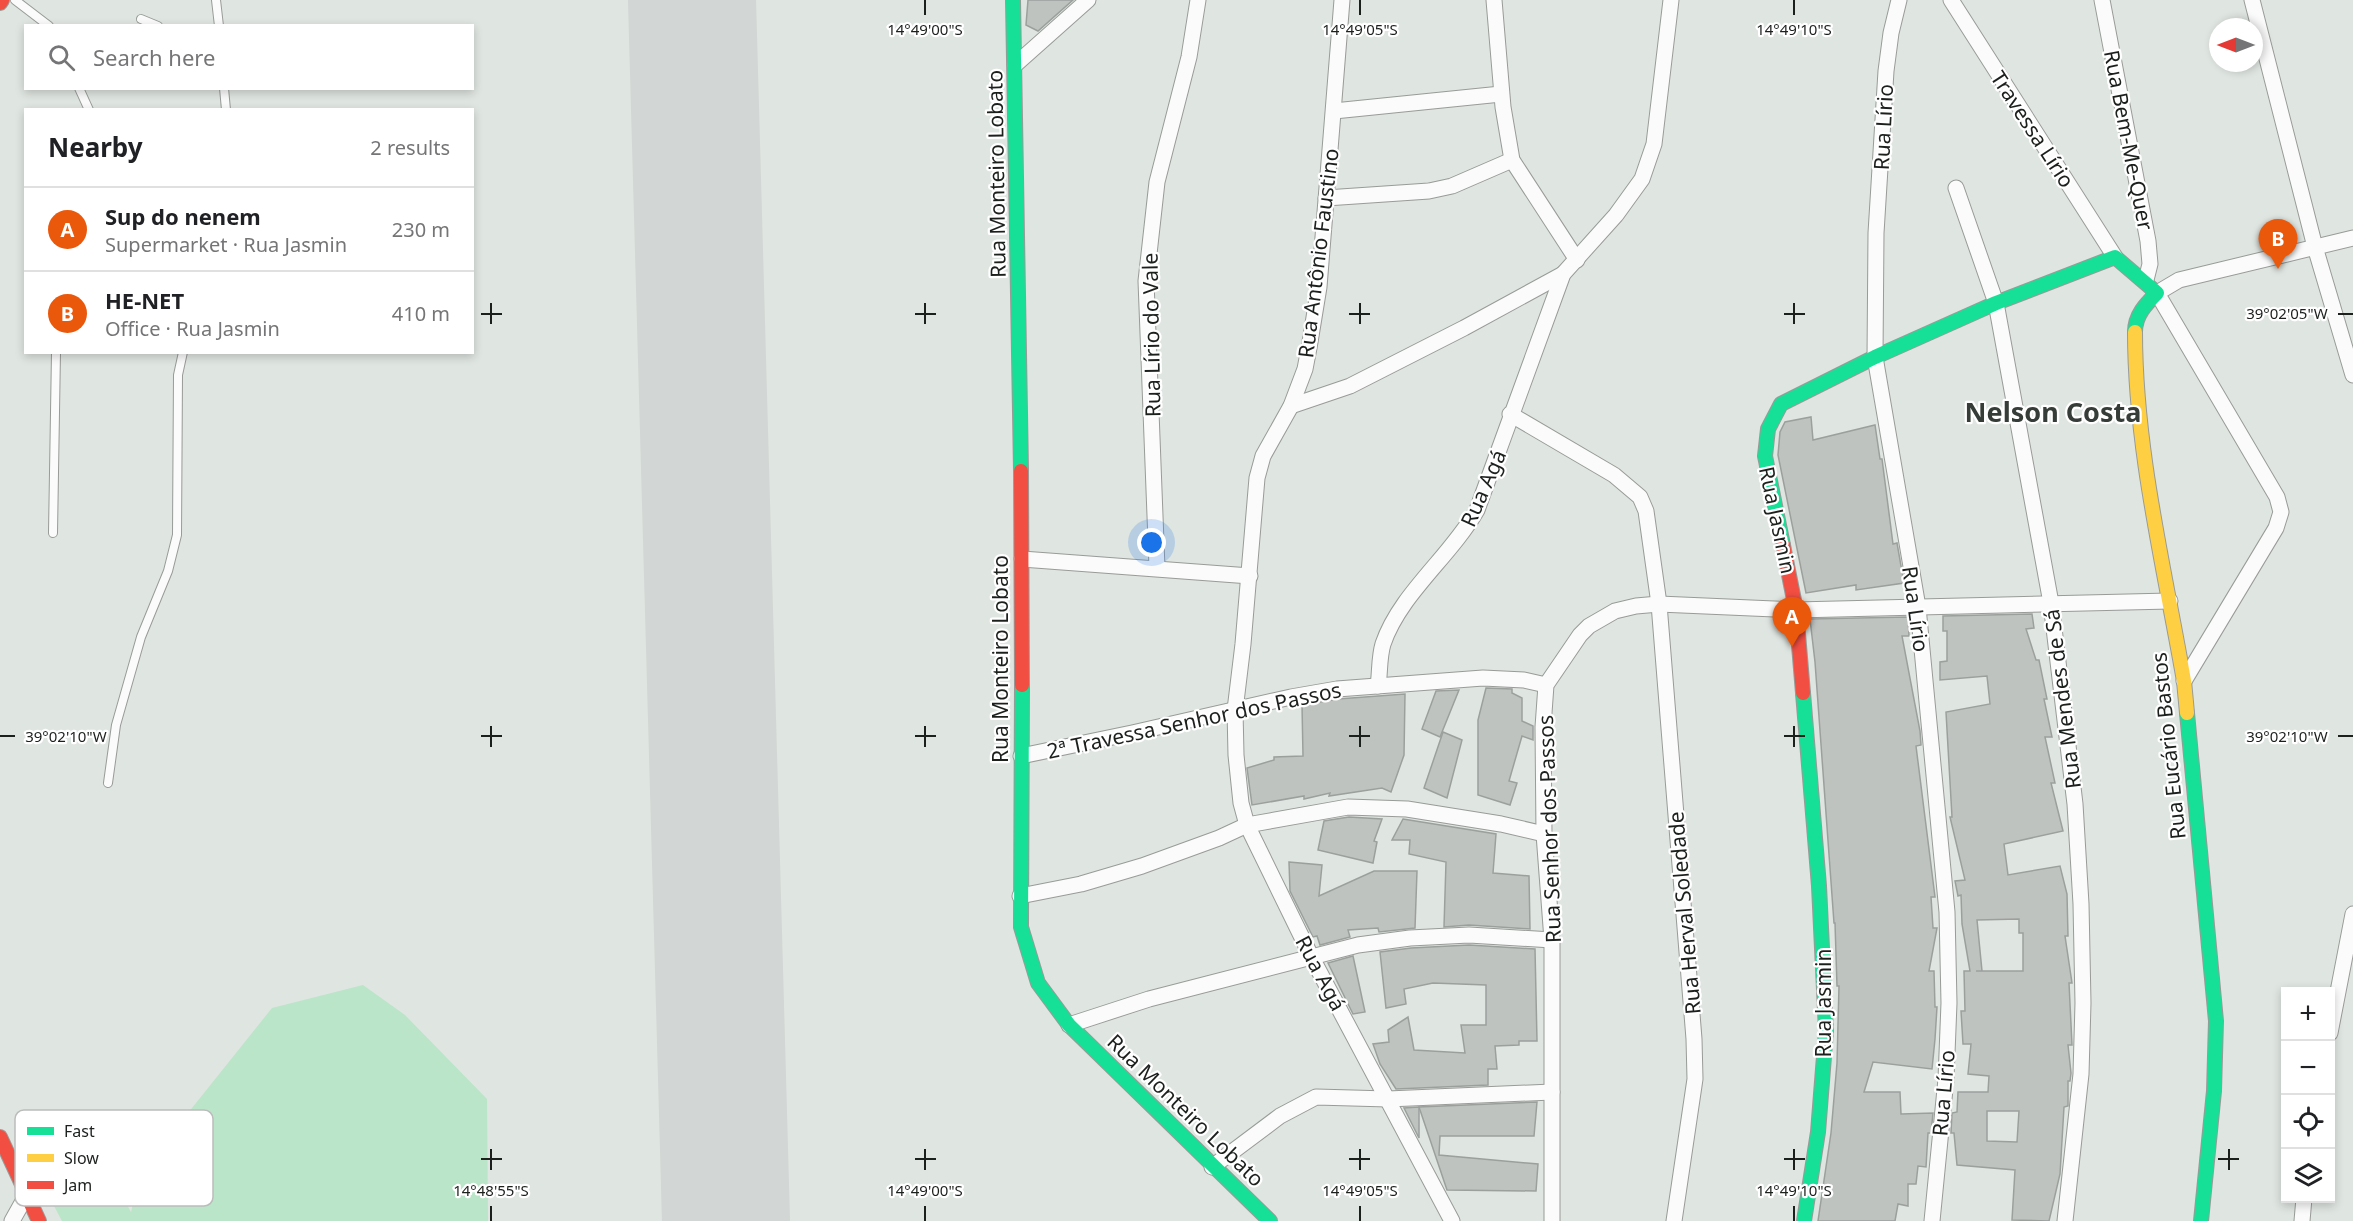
<!DOCTYPE html>
<meta charset="utf-8">
<style>
:root{--surface:#fff;--page:#f2f2f2;--text:#202124;--muted:#757577;--line:#e0e0e0;--accent:#ea580c}
body{margin:0;font-family:"Noto Sans",sans-serif;background:var(--page);color:var(--text)}
.controls{position:absolute;right:18px;bottom:18px;display:grid;overflow:hidden;border-radius:0px;box-shadow:0 3px 9px #0003}
.controls button{width:54px;height:54px;display:grid;place-items:center;padding:0;border:0;border-bottom:2px solid var(--line);background:var(--surface);color:var(--text);font:30px sans-serif}
.compass{position:absolute;left:2209px;top:18px;width:54px;height:54px;border-radius:50%;background:var(--surface);box-shadow:0 3px 9px #0003;rotate:270deg}
.you{position:absolute;left:1152px;top:543px;width:21px;height:21px;margin:-15px;border:4px solid #fff;border-radius:50%;background:#1a73e8;box-shadow:0 0 0 9px #1a73e833}
.badge{display:grid;place-items:center;width:39px;height:39px;border-radius:50%;background:var(--accent);color:#fff;font-size:20px;font-weight:700}
.pin{position:absolute;translate:-50% -50px;filter:drop-shadow(0 2px 3px #0008)}
.pin::after{content:'';position:absolute;top:32px;width:21px;height:18px;background:inherit;clip-path:polygon(0 0,100% 0,50% 100%)}
.list{margin:0;padding:0;list-style:none}
h2{display:flex;justify-content:space-between;align-items:center;height:78px;margin:0;padding:0 24px;font-size:26px}
h2 small{font-size:20px;font-weight:400;color:var(--muted)}
.list li{display:grid;grid-template-columns:39px 1fr auto;gap:18px;align-items:center;box-sizing:border-box;height:84px;padding:0 24px;border-top:2px solid var(--line)}
.list b{display:block;font-size:22px;white-space:nowrap}
.list p{margin:0;font-size:20px;white-space:nowrap;color:var(--muted)}
.list em{font-size:20px;font-style:normal;color:var(--muted)}
.icon{flex:none;width:33px;height:33px;fill:none;stroke:currentColor;stroke-width:2;stroke-linecap:round;stroke-linejoin:round}
.map{position:relative;flex:none;width:2353px;height:1221px;overflow:hidden}
.search{position:absolute;background:var(--surface);box-shadow:0 3px 9px #0003;left:24px;top:24px;width:450px;height:66px;display:flex;align-items:center;gap:15px;box-sizing:border-box;padding:0 21px;border-radius:0px;color:var(--muted);font-size:22px}
.panel{position:absolute;background:var(--surface);box-shadow:0 3px 9px #0003;left:24px;top:108px;width:450px;height:246px;border-radius:0px}
.map>svg:first-child{display:block}
</style>
<div class="map">
<svg width="2353" height="1221" viewBox="0 0 2353 1221">
<rect width="100%" height="100%" fill="#dfe5e1"/>
<path fill="#bae5c8" d="M363,985l42,30 82,84 1,122h-426l-38,-72 50,-39 57,102 9,-39 132,-165z"/>
<g fill="none" stroke-linecap="round" stroke-linejoin="round">
<path stroke="#d2d6d4" stroke-width="128" d="M692,0l34,1221"/>
</g>
<g fill="#bfc3c0" stroke="#9ca09d" stroke-width="1.5" fill-rule="evenodd">
<path d="M1028,0h45l-35,31 -12,-6z"/>
<path d="M1811,417l2,23 62,-15 5,34h2l11,85 4,-1 7,40 -48,7v-5l-50,8 -28,-138 2,-23 5,-10z"/>
<path d="M2032,614l2,14 -8,1 10,31h3l8,39h-3l8,38h-7l10,46h-4l12,48 -59,13 4,31 52,-9 7,28 1,42h-3l7,47h-3l3,62h-4l3,28 -1,8h-2v25l-4,1 -4,67 -11,47 -37,-1 3,-50 -58,-5 -3,-32h-3l1,-20 5,-1 1,-20h30l1,-16 -21,-2 3,-30h-8l-2,-33h4l-1,-40h6l-8,-47 -1,-29 -3,1 -3,-15 10,-1 -15,-63h2l-6,-105 44,-8 -3,-28 -47,4v-18l7,-1v-30h-4v-15zM2019,919v14h4v38h-47h6l-5,-51zM1987,1111h32l-2,31 -30,-1z"/>
<path d="M1908,617l1,19h-7l18,95 1,14 -5,1 19,151h-4l2,31h4l-8,43h5l1,36h2l-2,32 -3,30 -59,-7 -9,30h36l1,22 32,-1 -2,20h-3l-2,34 -8,-1 -2,18h-8v22l-10,-2 -3,17h-77l13,-88 6,-70 2,-77h-2l-2,-63h-1l-19,-261 -5,-43z"/>
<path d="M1486,688l26,1v4l10,5v23l11,5v14l-11,-4 -13,45 8,2 -7,22 -32,-10v-75z"/>
<path d="M1459,690l-19,47 -18,-8 14,-38z"/>
<path d="M1405,694l-1,61 -13,37 -9,-4 -53,8 1,-3 -26,6v-3l-52,9 -5,-37 27,-8v-3l29,-1 -1,-51 36,-6z"/>
<path d="M1443,732l19,8 -15,58 -23,-10z"/>
<path d="M1349,817l33,2 -8,22 3,1 -4,21 -55,-13 6,-29z"/>
<path d="M1403,819l93,15 -3,39 36,3 1,53 -61,-4 -25,2 2,-65 -37,-8 1,-14h-18z"/>
<path d="M1289,862l33,3 -3,31 55,-25h43l-2,57 -36,4 -1,-4 -30,2 2,7 -30,8 -3,-9 -4,1 -23,-46z"/>
<path d="M1469,945l66,4 2,92h-18v4l-24,1 2,23h-9v16l-92,4 -16,-25 -7,-20 16,-2 -1,-12 20,-13 6,33 51,3 -4,-28h25v-40l-53,-2 -29,6 2,15 -20,4 -6,-56 31,-4z"/>
<path d="M1353,956l12,56 -12,2 -25,-51z"/>
<path d="M1537,1102l-3,34h-94l-1,19 99,9 -2,27 -89,-1 -28,-83z"/>
<path d="M1419,1107v31l-15,-30z"/>
</g>
<g fill="none" stroke-linecap="round" stroke-linejoin="round">
<g stroke="#989b98" stroke-width="10">
<g id="lane">
<path d="M15,0l34,26"/>
<path d="M216,0l3,26"/>
<path d="M141,19l17,7"/>
<path d="M79,88l10,22"/>
<path d="M224,88l2,22"/>
<path d="M53,533l3,-181"/>
<path d="M108,783l8,-58 25,-88 27,-66 9,-36 1,-160 5,-23"/>
</g>
</g>
<g stroke="#989b98" stroke-width="17">
<g id="street">
<path d="M1342,0l-23,287 -10,61 -4,21 -14,37 -28,50 -6,22 -14,166 -8,66 1,45 5,48 6,22 64,131 141,265"/>
<path d="M1494,0l9,107 9,53 65,100"/>
<path d="M1899,0l-8,33 -5,38 -10,162 -1,124 43,250 29,305 2,91 -3,76 -14,142"/>
<path d="M1951,0l164,257"/>
<path d="M2102,0l46,241 2,23 -4,16"/>
<path d="M2252,0l63,247 38,128"/>
<path d="M1015,65l73,-65"/>
<path d="M1334,111l167,-17"/>
<path d="M1956,188l40,115 55,300 24,201 6,100 2,99 -2,71 -16,147"/>
<path d="M1326,198l103,-7 23,-5 60,-26"/>
<path d="M1291,406l59,-20 114,-58 99,-54"/>
<path d="M1510,414l104,61 26,22 6,14 13,93 35,435 1,40 -21,142"/>
<path d="M1022,559l228,17"/>
<path d="M1157,568l-11,-287 11,-99 32,-125 9,-57"/>
<path d="M2184,681l92,-153 5,-16 -4,-15 -120,-204 22,-13 174,-42"/>
<path d="M1378,686c2,-13 1,-29 5,-42 17,-50 67,-87 94,-134l86,-236 53,-59 26,-36 12,-35 17,-144"/>
<path d="M1021,756l111,-23 159,-36 46,-8 146,-11 41,2 22,5"/>
<path d="M1020,896l61,-12 61,-18 77,-28 28,-13 101,-18 59,2 94,15 43,10"/>
<path d="M1069,1025l80,-26 209,-54 52,-7 59,-3 83,5"/>
<path d="M2330,1033l23,-119"/>
<path d="M1212,1167l68,-51 36,-19 72,2 164,-7"/>
<path d="M12,1221l14,-25"/>
<path d="M1552,1221v-281l-8,-106 -1,-107 3,-42 34,-50 9,-9 26,-15 21,-5 23,-2 137,6 374,-9"/>
<path d="M2302,1221l2,-23"/>
</g>
</g>
<g stroke="#989b98" stroke-width="16">
<g id="fast">
<path d="M1013,0l8,471"/>
<path d="M1783,545l-18,-89 3,-27 13,-25 94,-47 121,-54 119,-46 42,36c-11,11 -22,22 -22,39"/>
<path d="M1022,685l-1,242 17,56 31,42 201,196"/>
<path d="M1803,693l16,193 7,145 -8,101 -14,89"/>
<path d="M2187,713l29,308 -2,70 -13,130"/>
</g>
</g>
<g stroke="#989b98" stroke-width="16">
<path id="slow" d="M2135,332c0,117 29,234 49,349l3,32"/>
</g>
<g stroke="#989b98" stroke-width="16">
<g id="jam">
<path d="M0,3l2,-3"/>
<path d="M1021,471l1,214"/>
<path d="M1783,545l13,65 7,83"/>
<path d="M0,1137l39,84"/>
</g>
</g>
<use href="#lane" stroke="#fafbfa" stroke-width="8"/>
<use href="#street" stroke="#fafbfa" stroke-width="15"/>
<use href="#fast" stroke="#16e098" stroke-width="14"/>
<use href="#slow" stroke="#ffcf43" stroke-width="14"/>
<use href="#jam" stroke="#f24e42" stroke-width="14"/>
</g>
<path fill="none" stroke="#1c201d" stroke-width="2" d="M925,0v15M1360,0v15M1794,0v15M491,303v21M925,303v21M1360,303v21M1794,303v21M481,314h21M915,314h21M1349,314h21M1784,314h21M2338,314h15M491,726v21M925,726v21M1360,726v21M1794,726v21M0,736h15M481,736h21M915,736h21M1349,736h21M1784,736h21M2338,736h15M491,1149v21M925,1149v21M1360,1149v21M1794,1149v21M2229,1149v21M481,1159h21M915,1159h21M1349,1159h21M1784,1159h21M2218,1159h21M491,1206v15M925,1206v15M1360,1206v15M1794,1206v15"/>
<g text-anchor="middle" dominant-baseline="central" stroke-width="4.5" stroke-linejoin="round" paint-order="stroke">
<g font-size="21" fill="#1c201d" stroke="#fff">
<text transform="translate(1883 127) rotate(-87)">Rua Lírio</text>
<text transform="translate(2033 129) rotate(57)">Travessa Lírio</text>
<text transform="translate(2129 140) rotate(79)">Rua Bem-Me-Quer</text>
<text transform="translate(996 174) rotate(-91)">Rua Monteiro Lobato</text>
<text transform="translate(1318 253) rotate(-83)">Rua Antônio Faustino</text>
<text transform="translate(1151 335) rotate(-91)">Rua Lírio do Vale</text>
<text transform="translate(1483 488) rotate(-66)">Rua Agá</text>
<text transform="translate(1778 520) rotate(78)">Rua Jasmin</text>
<text transform="translate(1916 609) rotate(82)">Rua Lírio</text>
<text transform="translate(1000 659) rotate(-90)">Rua Monteiro Lobato</text>
<text transform="translate(2062 699) rotate(-97)">Rua Mendes de Sá</text>
<text transform="translate(1194 720) rotate(-12)">2ª Travessa Senhor dos Passos</text>
<text transform="translate(2168 746) rotate(-96)">Rua Eucário Bastos</text>
<text transform="translate(1549 829) rotate(-92)">Rua Senhor dos Passos</text>
<text transform="translate(1684 913) rotate(-95)">Rua Herval Soledade</text>
<text transform="translate(1321 973) rotate(62)">Rua Agá</text>
<text transform="translate(1823 1003) rotate(-90)">Rua Jasmin</text>
<text transform="translate(1943 1093) rotate(-85)">Rua Lírio</text>
<text transform="translate(1186 1110) rotate(44)">Rua Monteiro Lobato</text>
</g>
<g font-size="27" font-weight="bold" fill="#363d38" stroke="#fff">
<text x="2053" y="411">Nelson Costa</text>
</g>
</g>
<rect x="15" y="1110" width="198" height="96" rx="9" fill="#fff" stroke="#bbbcbb" stroke-width="1.5"/>
<rect x="27" y="1127" width="27" height="8" fill="#16e098"/>
<rect x="27" y="1154" width="27" height="8" fill="#ffcf43"/>
<rect x="27" y="1181" width="27" height="8" fill="#f24e42"/>
<g font-size="16" fill="#1c201d">
<text x="64" y="1137">Fast</text>
<text x="64" y="1164">Slow</text>
<text x="64" y="1191">Jam</text>
</g>
<g font-size="15" text-anchor="middle" fill="#1c201d" stroke="#fff" stroke-width="4.5" stroke-linejoin="round" paint-order="stroke">
<text x="925" y="35">14°49'00"S</text>
<text x="1360" y="35">14°49'05"S</text>
<text x="1794" y="35">14°49'10"S</text>
<text x="2287" y="319">39°02'05"W</text>
<text x="2287" y="742">39°02'10"W</text>
<text x="66" y="742">39°02'10"W</text>
<text x="491" y="1196">14°48'55"S</text>
<text x="925" y="1196">14°49'00"S</text>
<text x="1360" y="1196">14°49'05"S</text>
<text x="1794" y="1196">14°49'10"S</text>
</g>
</svg>
<div class="controls">
<button>+</button>
<button>−</button>
<button><svg class="icon" aria-label="locate" viewBox="0 0 24 24"><circle cx="12" cy="12" r="6"/><path d="M12 2v4M12 18v4M2 12h4M18 12h4"/></svg></button>
<button><svg class="icon" aria-label="layers" viewBox="0 0 24 24"><path d="M12 4l9 5-9 5-9-5zM3 14l9 5 9-5"/></svg></button>
</div>
<svg class="compass" viewBox="-18 -18 36 36"><path d="M0-13l5 13h-10z" fill="#e53935"/><path d="M0 13l5-13h-10z" fill="#757577"/></svg>
<div class="you"></div>
<div class="pin badge" style="left:1792px;top:647px">A</div>
<div class="pin badge" style="left:2278px;top:269px">B</div>
<div class="search"><svg class="icon" aria-label="search" viewBox="0 0 24 24"><circle cx="10" cy="10" r="6"/><path d="M15 15l6 6"/></svg>Search here</div>
<section class="panel">
<h2>Nearby<small>2 results</small></h2>
<ul class="list">
<li><span class="badge">A</span><div><b>Sup do nenem</b><p>Supermarket · Rua Jasmin</p></div><em>230 m</em></li>
<li><span class="badge">B</span><div><b>HE-NET</b><p>Office · Rua Jasmin</p></div><em>410 m</em></li>
</ul>
</section>
</div>
